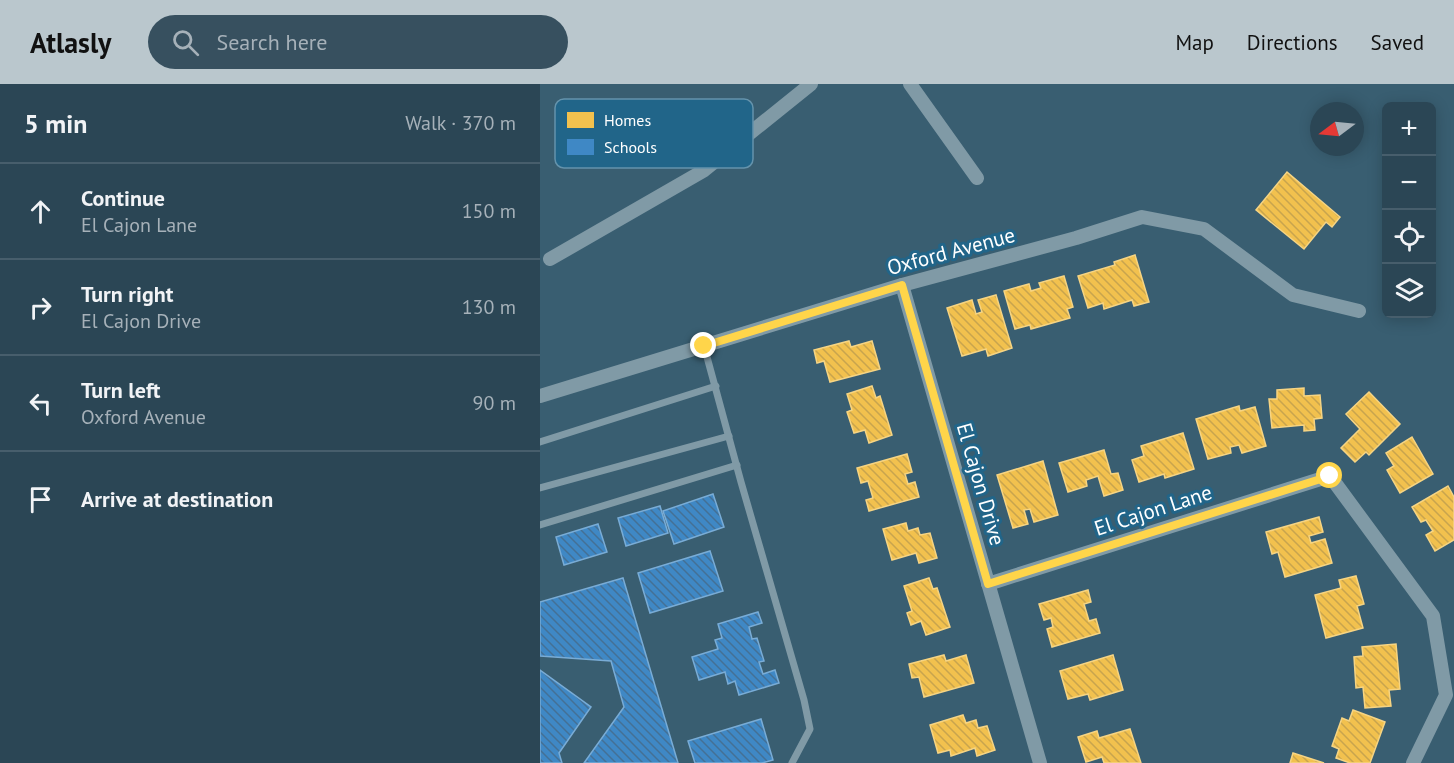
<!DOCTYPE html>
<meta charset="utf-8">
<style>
:root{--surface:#2b4655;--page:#37505f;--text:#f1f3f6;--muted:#a6b1b9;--line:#475e6c;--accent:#bac7cd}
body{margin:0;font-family:"PT Sans",sans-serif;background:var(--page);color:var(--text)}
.controls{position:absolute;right:18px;top:18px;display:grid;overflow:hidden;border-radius:9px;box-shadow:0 3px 15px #0003}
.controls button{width:54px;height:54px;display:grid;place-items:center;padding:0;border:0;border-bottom:2px solid var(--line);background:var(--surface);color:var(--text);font:30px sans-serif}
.compass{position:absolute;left:770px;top:18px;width:54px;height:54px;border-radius:50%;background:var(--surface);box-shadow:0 3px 15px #0003;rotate:254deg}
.stop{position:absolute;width:18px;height:18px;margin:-14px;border:4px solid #ffd54a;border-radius:50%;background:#fff}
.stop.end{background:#ffd54a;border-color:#fff;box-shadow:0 2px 6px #0008}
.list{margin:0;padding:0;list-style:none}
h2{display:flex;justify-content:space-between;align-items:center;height:78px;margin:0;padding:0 24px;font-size:26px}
h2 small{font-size:20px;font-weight:400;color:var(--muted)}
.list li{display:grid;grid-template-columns:39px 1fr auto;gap:18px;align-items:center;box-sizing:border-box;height:96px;padding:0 24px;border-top:2px solid var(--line)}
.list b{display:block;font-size:22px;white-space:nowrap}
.list p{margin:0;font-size:20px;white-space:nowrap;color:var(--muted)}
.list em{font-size:20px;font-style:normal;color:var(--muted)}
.icon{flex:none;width:33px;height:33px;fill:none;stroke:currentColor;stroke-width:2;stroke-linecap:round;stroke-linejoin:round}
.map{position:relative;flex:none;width:914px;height:679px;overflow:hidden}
header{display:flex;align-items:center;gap:36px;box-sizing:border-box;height:84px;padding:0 30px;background:var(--accent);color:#111}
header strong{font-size:28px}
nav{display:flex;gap:33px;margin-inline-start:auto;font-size:21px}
.search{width:420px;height:54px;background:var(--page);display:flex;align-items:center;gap:15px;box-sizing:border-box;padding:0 21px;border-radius:33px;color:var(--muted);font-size:22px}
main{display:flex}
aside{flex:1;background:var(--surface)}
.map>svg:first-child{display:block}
</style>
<header>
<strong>Atlasly</strong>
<div class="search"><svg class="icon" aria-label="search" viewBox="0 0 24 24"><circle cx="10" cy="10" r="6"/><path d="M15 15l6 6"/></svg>Search here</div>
<nav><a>Map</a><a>Directions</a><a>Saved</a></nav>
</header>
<main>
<aside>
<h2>5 min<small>Walk · 370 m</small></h2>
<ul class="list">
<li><svg class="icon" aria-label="ahead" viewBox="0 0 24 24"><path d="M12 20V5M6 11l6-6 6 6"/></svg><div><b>Continue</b><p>El Cajon Lane</p></div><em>150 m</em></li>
<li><svg class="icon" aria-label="right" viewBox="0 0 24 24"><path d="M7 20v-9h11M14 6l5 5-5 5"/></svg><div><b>Turn right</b><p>El Cajon Drive</p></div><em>130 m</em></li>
<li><svg class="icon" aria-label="left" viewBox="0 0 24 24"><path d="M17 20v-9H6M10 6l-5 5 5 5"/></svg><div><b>Turn left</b><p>Oxford Avenue</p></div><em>90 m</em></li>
<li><svg class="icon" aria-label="arrive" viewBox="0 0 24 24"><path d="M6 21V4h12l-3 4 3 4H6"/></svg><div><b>Arrive at destination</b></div></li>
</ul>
</aside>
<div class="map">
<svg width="914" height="679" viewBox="0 0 914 679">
<defs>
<pattern id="homes-back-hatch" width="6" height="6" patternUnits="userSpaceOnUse" patternTransform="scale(1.5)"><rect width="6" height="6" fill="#f2c14e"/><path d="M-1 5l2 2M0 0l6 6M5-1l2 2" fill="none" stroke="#c8a44e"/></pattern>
<pattern id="schools-back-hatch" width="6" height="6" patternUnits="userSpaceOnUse" patternTransform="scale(1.5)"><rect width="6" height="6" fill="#3f88c5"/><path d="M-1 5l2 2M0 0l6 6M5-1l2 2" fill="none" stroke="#447095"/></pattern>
</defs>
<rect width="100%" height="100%" fill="#395e71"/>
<g fill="url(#homes-back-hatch)" stroke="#f6d483" stroke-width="1.5">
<path d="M747,88l53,45 -8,10 -6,-5 -22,27 -48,-39z"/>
<path d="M595,171l14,47 -15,4 -2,-6 -28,9 -1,-6 -15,5 -10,-32 37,-11 -1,-3z"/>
<path d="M524,192l9,31 -6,2 3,9 -39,11 -1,-4 -15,4 -11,-38 25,-7 2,7 10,-3 -2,-5z"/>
<path d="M456,211l16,53 -24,8 -2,-7 -24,7 -15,-48 25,-8 4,14 6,-2 -4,-12z"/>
<path d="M309,257l2,6 21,-6 8,28 -50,13 -6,-21 -7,2 -3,-13z"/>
<path d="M332,302l4,12 4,-2 12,39 -23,8 -4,-13 -11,3 -7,-21 5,-2 -5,-16z"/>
<path d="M764,304v8l16,-1 2,23 -8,1 1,11 -11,1v-6l-32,3 -3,-29h8v-9z"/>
<path d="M829,308l31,32 -31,31 -3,-3 -11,10 -14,-14 19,-19 -14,-15z"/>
<path d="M699,322l1,5 15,-4 11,39 -24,7 -3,-8 -9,2 1,6 -23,6 -12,-40z"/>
<path d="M643,349l11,36 -29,9 -1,-4 -25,8 -7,-22 12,-4 -3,-10z"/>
<path d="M872,353l21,37 -33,19 -13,-23 7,-4 -8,-13z"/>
<path d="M564,366l7,24 7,-1 5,17 -19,6 -6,-20 -12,4 1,6 -19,6 -9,-29z"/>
<path d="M367,370l5,18 -7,2 3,10 7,-2 4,15 -50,14 -3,-11 7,-2 -5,-17 -7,2 -4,-15z"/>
<path d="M503,377l15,54 -24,7 -4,-13 -6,1 4,14 -15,4 -16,-53z"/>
<path d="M908,402l6,11v43l-19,11 -9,-16 7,-4 -7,-11 -5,2 -9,-15z"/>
<path d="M779,433l4,15 -14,4 2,7 14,-4 7,24 -47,14 -7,-25 -6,2 -6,-22z"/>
<path d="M366,439l2,8 10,-3 2,7 10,-2 7,25 -18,5 -3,-10 -24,7 -9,-31z"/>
<path d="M816,492l8,28 -7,2 6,22 -37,10 -11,-43 26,-7 -2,-8z"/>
<path d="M389,494l4,11 4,-1 13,39 -24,8 -5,-14 -10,4 -4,-12 5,-2 -8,-25z"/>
<path d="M548,506l3,12 -7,2 5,17 7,-2 4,14 -48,14 -5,-18 6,-2 -2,-9 -7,2 -5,-16z"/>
<path d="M856,560l4,45 -11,1 2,16 -26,2 -2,-21 -7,1 -2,-31 9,-1 -1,-9z"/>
<path d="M404,571l2,6 20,-6 8,28 -50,14 -5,-20 -7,1 -3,-14z"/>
<path d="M573,571l10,35 -33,10 -2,-6 -20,5 -8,-28z"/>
<path d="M813,626l32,12 -15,41h-20l-14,-5 3,-9 -7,-3 10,-28 7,3z"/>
<path d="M423,631l3,8 10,-3 2,8 9,-2 8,24 -18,6 -2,-8 -24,8 -1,-6 -12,3 -8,-28z"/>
<path d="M590,645l11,34h-37l-2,-6 -16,5 -8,-25 19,-6 2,7z"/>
<path d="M753,669l31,10h-34z"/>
</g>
<g fill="url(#schools-back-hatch)" stroke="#79acd6" stroke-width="1.5">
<path d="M173,410l11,33 -50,17 -11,-33z"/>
<path d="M120,422l8,27 -42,13 -8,-28z"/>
<path d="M58,440l9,28 -43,13 -8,-28z"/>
<path d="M170,467l13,40 -73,22 -12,-40z"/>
<path d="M83,494l55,185h-94l40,-56 -13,-46 -71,-5v-54z"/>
<path d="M218,528l4,11 -13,4 3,12 5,-1 7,23 -5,1 4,12 12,-4 4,13 -40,12 -4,-14 -7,3 -3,-12 -26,8 -7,-23 26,-8 -3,-9 7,-2 -4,-14z"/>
<path d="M0,586l51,37 -32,46 3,10h-22z"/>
<path d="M221,635l12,41 -11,3h-67l-7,-22z"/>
</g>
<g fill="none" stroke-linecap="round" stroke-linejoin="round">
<g stroke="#809aa6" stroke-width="7">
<path d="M164,262l37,136 63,218 6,29 -18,34"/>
<path d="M0,358l176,-56"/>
<path d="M0,404l189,-52"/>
<path d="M0,441l197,-60"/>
</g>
<g stroke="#809aa6" stroke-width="14">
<path d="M370,0l67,94"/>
<path d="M10,175l153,-88 108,-87"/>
<path d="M362,201l138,478"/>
<path d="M0,312l362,-111 174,-47 66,-21 62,12 89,66 66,16"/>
<path d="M448,500l342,-108 103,140 13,79 -33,68"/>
</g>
</g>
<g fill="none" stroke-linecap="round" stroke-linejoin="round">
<path stroke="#ffd54a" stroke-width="8" d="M164,262l198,-61 86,299 342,-108"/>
</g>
<g text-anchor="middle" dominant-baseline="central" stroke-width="6" stroke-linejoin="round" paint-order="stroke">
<g font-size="21" fill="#fff" stroke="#216589">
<text transform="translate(411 167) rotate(-15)">Oxford Avenue</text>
<text transform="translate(441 400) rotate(74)">El Cajon Drive</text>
<text transform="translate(613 426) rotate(-18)">El Cajon Lane</text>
</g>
</g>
<rect x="15" y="15" width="198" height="69" rx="9" fill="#216589" stroke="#6493ac" stroke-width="1.5"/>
<rect x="27" y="28" width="27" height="16" fill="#f2c14e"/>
<rect x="27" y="55" width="27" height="16" fill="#3f88c5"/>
<g font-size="16" fill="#fff">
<text x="64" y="42">Homes</text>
<text x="64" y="69">Schools</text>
</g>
</svg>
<div class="controls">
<button>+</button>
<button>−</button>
<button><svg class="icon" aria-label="locate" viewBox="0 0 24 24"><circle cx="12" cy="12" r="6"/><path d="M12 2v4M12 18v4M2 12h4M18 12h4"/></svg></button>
<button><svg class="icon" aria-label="layers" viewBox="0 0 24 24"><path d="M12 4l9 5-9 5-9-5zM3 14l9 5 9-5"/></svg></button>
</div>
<svg class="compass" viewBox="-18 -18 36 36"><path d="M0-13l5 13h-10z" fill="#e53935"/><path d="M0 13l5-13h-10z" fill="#a6b1b9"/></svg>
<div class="stop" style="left:790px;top:392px"></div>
<div class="stop end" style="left:164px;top:262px"></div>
</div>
</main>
